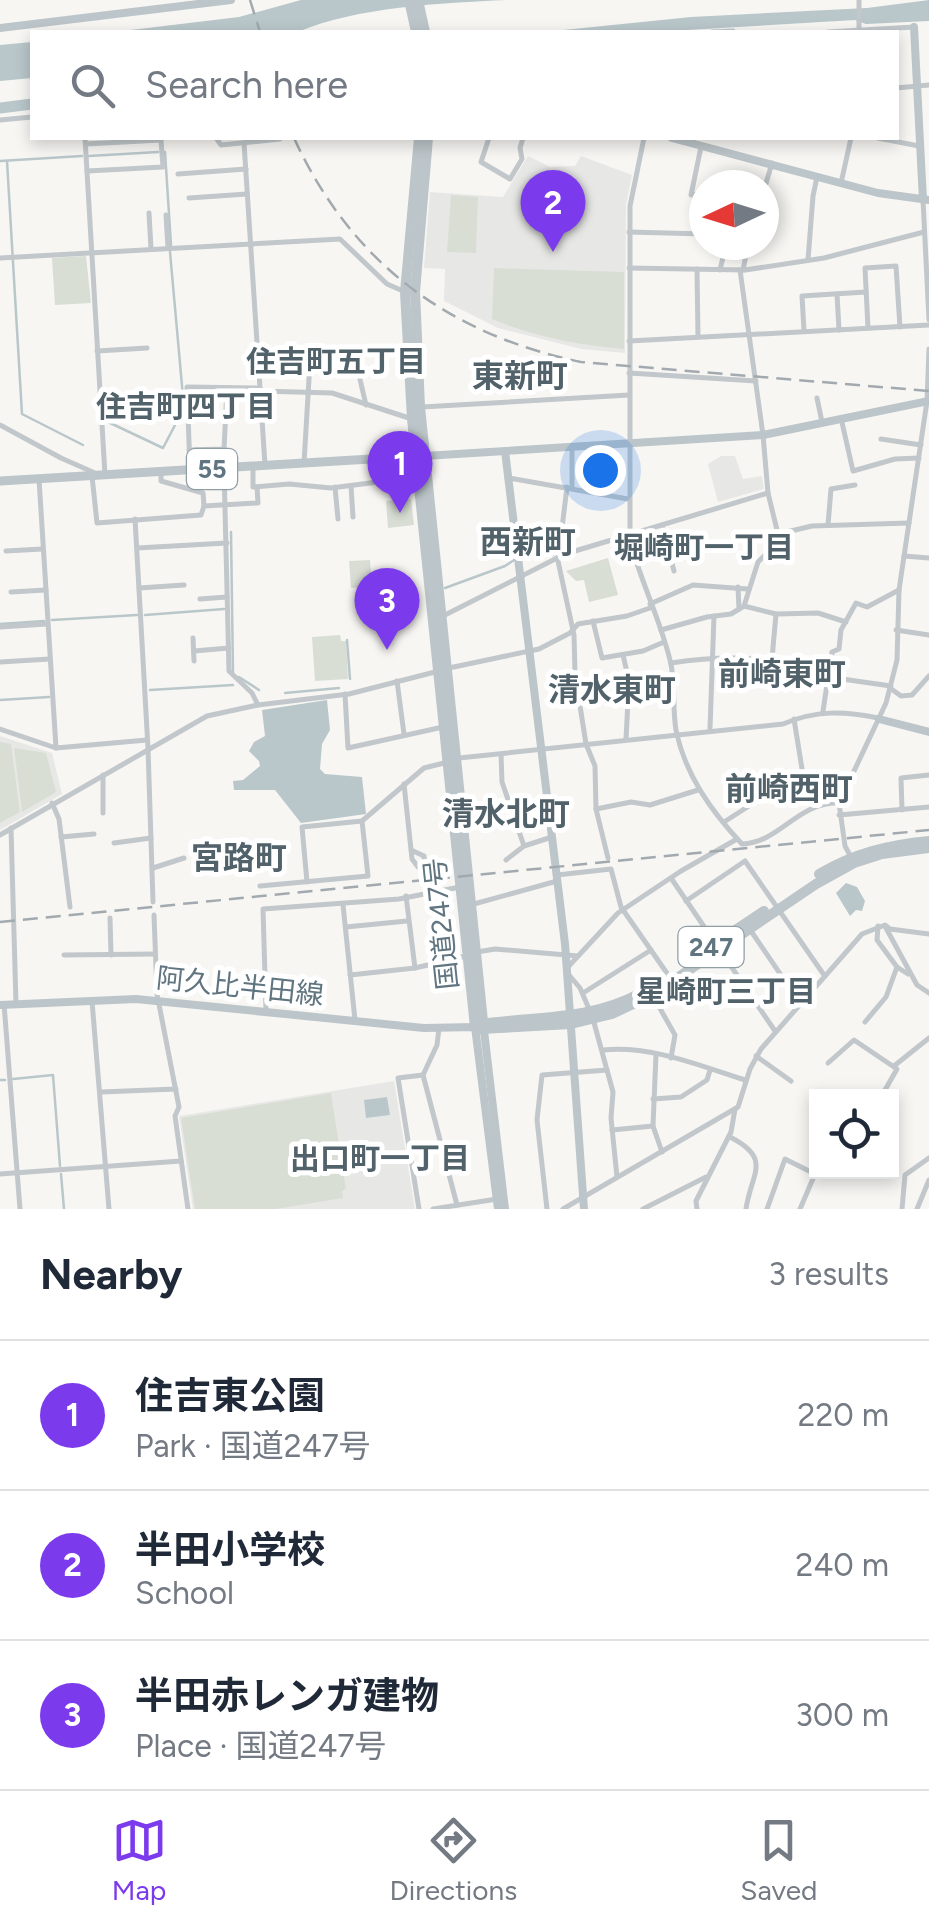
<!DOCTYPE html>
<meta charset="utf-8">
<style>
:root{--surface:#fff;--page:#f6f6f7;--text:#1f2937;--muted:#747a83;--line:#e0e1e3;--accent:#7c3aed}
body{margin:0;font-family:Figtree,"Noto Sans JP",sans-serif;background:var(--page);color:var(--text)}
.controls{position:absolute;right:30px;bottom:30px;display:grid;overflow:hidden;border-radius:0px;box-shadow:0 5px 15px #0003}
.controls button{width:90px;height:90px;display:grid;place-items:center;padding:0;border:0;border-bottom:2px solid var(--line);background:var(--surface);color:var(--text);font:50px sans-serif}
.compass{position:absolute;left:689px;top:170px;width:90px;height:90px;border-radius:50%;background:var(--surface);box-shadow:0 5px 15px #0003;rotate:266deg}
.you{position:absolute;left:600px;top:470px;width:35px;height:35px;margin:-25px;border:8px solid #fff;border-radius:50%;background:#1a73e8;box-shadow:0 0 0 15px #1a73e833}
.badge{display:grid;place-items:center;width:65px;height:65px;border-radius:50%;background:var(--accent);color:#fff;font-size:32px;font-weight:700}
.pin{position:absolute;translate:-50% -82px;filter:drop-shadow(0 2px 5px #0008)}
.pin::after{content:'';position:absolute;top:52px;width:35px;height:30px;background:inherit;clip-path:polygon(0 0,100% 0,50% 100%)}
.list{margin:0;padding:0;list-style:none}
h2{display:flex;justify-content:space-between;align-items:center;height:130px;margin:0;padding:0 40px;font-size:42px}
h2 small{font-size:32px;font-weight:400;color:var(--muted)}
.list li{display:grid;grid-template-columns:65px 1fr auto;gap:30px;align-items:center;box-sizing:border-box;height:150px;padding:0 40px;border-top:2px solid var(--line)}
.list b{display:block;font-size:38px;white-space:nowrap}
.list p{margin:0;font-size:32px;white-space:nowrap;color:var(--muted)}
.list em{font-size:32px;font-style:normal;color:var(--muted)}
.icon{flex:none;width:55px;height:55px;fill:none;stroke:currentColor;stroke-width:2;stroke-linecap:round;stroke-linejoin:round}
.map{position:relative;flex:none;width:929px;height:1209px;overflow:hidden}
.search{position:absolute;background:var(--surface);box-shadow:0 5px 15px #0003;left:30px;right:30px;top:30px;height:110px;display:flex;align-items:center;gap:25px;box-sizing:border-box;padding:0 35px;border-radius:0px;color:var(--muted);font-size:38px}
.sheet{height:580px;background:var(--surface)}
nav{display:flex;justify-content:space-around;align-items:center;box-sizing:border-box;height:140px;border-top:2px solid var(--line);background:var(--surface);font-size:28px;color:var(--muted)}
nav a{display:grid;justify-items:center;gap:5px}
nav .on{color:var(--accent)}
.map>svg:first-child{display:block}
</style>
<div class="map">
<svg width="929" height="1209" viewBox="0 0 929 1209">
<rect width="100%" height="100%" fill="#f7f6f3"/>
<g fill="#e7e8e6">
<path d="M528,156l22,11 25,-1 6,-10 51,19 -6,30 -1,148 -44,-4 -83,-21 -54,-27 1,-32 -21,-1 6,-76 73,5z"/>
<path d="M721,456h14l8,23 19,-3 2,13 -46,13 -10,-38z"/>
<path d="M0,736l52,17 10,41 -62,36z"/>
<path d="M394,1081l21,128h-222l-14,-93z"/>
</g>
<g fill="#d8ded4">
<path d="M451,195l27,2 -2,56 -29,-1z"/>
<path d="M86,256l5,47 -36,2 -3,-47z"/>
<path d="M494,268l130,4v77c-46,-4 -89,-12 -132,-30z"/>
<path d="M411,499l3,26 -26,3 -2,-27z"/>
<path d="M608,558l10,37 -29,7 -5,-22 -8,1 -10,-10z"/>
<path d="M370,560l2,26 -21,2 -2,-27z"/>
<path d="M340,635l1,6h5l2,38 -33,2 -3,-44z"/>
<path d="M0,742l11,2 9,68 -20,11z"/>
<path d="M14,748l32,5 10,39 -34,20z"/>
<path d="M331,1093l15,96 -4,2 1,7 -67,11h-81l-14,-91z"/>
</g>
<g fill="#b9c7ca">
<path d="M301,0h205c-64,3 -150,7 -208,32h-184l125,-15z"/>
<path d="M929,0v21l-63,3 -11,-4 -202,12h-109l147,-15 176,-9z"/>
<path d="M32,42v36l-32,3v-36z"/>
<path d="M327,700l3,30 -8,14 -2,25 5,5 37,3 4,37 -65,9 -26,-33h-41l-1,-9 10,-1 17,-14 -1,-5 -10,-10 5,-9 11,-6 -3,-26z"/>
<path d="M846,883l11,4 8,14 -3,10 -6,-1 -6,6 -14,-23z"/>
<path d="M387,1097l3,18 -24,3 -2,-18z"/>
</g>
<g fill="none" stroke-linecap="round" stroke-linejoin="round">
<g stroke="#b9c7ca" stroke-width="2.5">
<path d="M165,152l6,93"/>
<path d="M89,156l69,-4"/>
<path d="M0,161l82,-5"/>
<path d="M7,161l15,253 61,31"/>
<path d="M106,421l57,27 21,-40 -14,-156"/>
<path d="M231,532l2,141"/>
<path d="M522,557l31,-2"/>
<path d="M445,588l60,-22 9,-6"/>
<path d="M145,615l79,-6"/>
<path d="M52,620l85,-5"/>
<path d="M0,624l44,-3"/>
<path d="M347,640l3,39"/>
<path d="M239,677l20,13"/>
<path d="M150,690l83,-5"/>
<path d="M285,693l54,-5"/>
<path d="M0,700l49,-3"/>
<path d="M13,1079l40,-4 7,91"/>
<path d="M0,1080h5"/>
<path d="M61,1174l3,35"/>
</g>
<path stroke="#b9c7ca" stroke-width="11" d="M0,108l32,-4"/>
<g stroke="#c1c7ca" stroke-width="5">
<path d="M859,0v32"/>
<path d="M712,32l21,-1"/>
<path d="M828,32l86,-5"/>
<path d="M896,88l33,-3"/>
<path d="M0,120l32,-3"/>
<path d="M85,138l20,337"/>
<path d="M216,138l5,7 59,-6"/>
<path d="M489,138l-8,24 29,17 12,-20 -2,-11 3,-10"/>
<path d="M644,138l-14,68v335c11,41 30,78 40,119 6,23 2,47 6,70 9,45 36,82 66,114 39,-2 55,-42 97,-41"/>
<path d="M878,138l41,8"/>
<path d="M244,143l21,322"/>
<path d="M86,144l75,-4 2,27 -76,4"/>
<path d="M178,174l68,-5"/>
<path d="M841,183l10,-45"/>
<path d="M764,190l8,-27"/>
<path d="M189,198l58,-4"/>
<path d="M923,200l6,120"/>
<path d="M149,213l2,36"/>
<path d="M166,215l2,33"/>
<path d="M629,232l75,2"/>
<path d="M699,234l-1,-40 -7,1 10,-48"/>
<path d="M0,258l340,-19 47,45 16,7"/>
<path d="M808,260l5,-64 4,-19"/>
<path d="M629,268l116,2 79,-12 100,-26"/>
<path d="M697,269l1,67"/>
<path d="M720,270l6,-25"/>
<path d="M743,270l5,-25"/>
<path d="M837,294l2,36"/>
<path d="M868,328l-3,-60 31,-2 4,61"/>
<path d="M804,331l-2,-35 64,-4"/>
<path d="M629,341l300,-16"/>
<path d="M97,351l50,-3"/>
<path d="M355,358l11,47"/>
<path d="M287,360l23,2 -6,101"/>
<path d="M629,373l127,8"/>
<path d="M260,391l72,2 80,26"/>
<path d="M817,398l5,24"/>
<path d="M422,407l207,-12"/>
<path d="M841,418l12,53 42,-12 24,-1"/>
<path d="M0,425l61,33 34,15"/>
<path d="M881,439l40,6"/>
<path d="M189,450l35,-1 3,-61"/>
<path d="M253,466v21l36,-3 42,4 86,-11"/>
<path d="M224,468l5,203 23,22 6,12"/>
<path d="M190,470l-3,-83 73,1"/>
<path d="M161,472v9l42,12 1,13"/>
<path d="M92,476l5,47 104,-8 3,-9 54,-3 -1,-16"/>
<path d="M509,478l119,21"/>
<path d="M39,479l17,269"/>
<path d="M351,486l2,31"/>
<path d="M335,487l3,32"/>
<path d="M567,487l-9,74 16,74 1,39 11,70 9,22 1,43 12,49"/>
<path d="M572,488v-42"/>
<path d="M135,519l13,229 5,154"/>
<path d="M662,525l12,46"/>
<path d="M828,525l3,-36 24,-4"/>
<path d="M778,534l34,-8 97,-3"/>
<path d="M137,548l90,-5"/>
<path d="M6,551l36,-2"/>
<path d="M904,556l25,2"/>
<path d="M738,587l1,22"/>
<path d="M139,588l45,-3"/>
<path d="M11,592l35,-2"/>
<path d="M200,599l27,-2"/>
<path d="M650,604l43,-19 54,4"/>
<path d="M744,606l32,8 42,-1 28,9"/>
<path d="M441,617l124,-63 203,-61"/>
<path d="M593,621l9,37 41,-7 21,-9"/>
<path d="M0,627l47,-3"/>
<path d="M661,630l46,-13 24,-3 13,-8 14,-44 17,-17 3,-11 -10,-41 -5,-58 -23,-165"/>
<path d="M896,630l33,5"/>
<path d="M193,638l1,23"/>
<path d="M194,651l35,-3"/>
<path d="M623,655l6,26 -3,58"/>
<path d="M772,659l4,-45"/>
<path d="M0,662l50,-3"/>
<path d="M671,663c52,-8 106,-8 157,11"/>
<path d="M449,668l90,-19 31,-16 8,-9 49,-8 23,-8"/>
<path d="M828,677l63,9"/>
<path d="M397,681l7,53"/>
<path d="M890,688l11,8 11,-1 17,-19"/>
<path d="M345,694l3,54 95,-21"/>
<path d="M823,711l9,-59 7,-3 2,-19 15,-27 11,4 32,-17"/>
<path d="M794,719l9,56 14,29"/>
<path d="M710,728l4,-112"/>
<path d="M0,729l56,19 91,-8"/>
<path d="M501,754l1,28 22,64"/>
<path d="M459,758l324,-34c33,-14 61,-13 95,-6"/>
<path d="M103,775v38"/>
<path d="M404,784l8,75 6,8 7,-2 -1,-9 -13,-6"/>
<path d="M52,803l7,16 11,88"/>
<path d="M596,809l35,-7 19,3 48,-15"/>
<path d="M902,810l-1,-32 28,-3"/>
<path d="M839,815l90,-8"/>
<path d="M724,822l78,-50"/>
<path d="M11,828l5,176"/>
<path d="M0,835l207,-119 51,-11 91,-11 86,-22"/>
<path d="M61,837l33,-3"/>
<path d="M114,843l37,-5"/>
<path d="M852,859l-7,-13 -6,-43 47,-100 11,-43 2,-70 28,-189 2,-52"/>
<path d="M506,860l18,-14 28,-9"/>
<path d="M153,868l31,-10"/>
<path d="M557,875l54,-6 10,38 50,72"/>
<path d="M671,878l104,153"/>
<path d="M307,882l-5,-55 60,-6 62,-53 24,-6"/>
<path d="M260,886l108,-10 -6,-55"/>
<path d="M406,896l9,72"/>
<path d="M686,901l59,-40 79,114"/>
<path d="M474,904l83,-23"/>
<path d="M343,905l12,115"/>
<path d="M154,915l3,79 22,113 -4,9 13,93"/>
<path d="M110,918l1,37"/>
<path d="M878,926l-1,14 20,27 11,7"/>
<path d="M346,927l61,-6"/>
<path d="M886,928l31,57 12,8"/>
<path d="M751,931l49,72"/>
<path d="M477,952l18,-3 83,7"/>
<path d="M64,955l91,-1"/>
<path d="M567,968l51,-55 63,-42 56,-32"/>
<path d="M350,975l65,-7 51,-12"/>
<path d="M569,975l11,13 9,21"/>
<path d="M649,989l26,46 -4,23"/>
<path d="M583,993l68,-43"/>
<path d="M92,1001l17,208"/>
<path d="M4,1004l16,205"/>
<path d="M266,1011l-3,-102 136,-10 61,-12"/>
<path d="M593,1019l20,73 -2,26 6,59"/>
<path d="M865,1022l21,-25 11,-30"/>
<path d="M439,1028l-2,17 -14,30 34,130"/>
<path d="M603,1050c48,-5 97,16 142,30"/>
<path d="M656,1054l-3,72 9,26"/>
<path d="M756,1056l35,25"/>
<path d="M828,1063l26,-23 43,29 -12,21 1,6"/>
<path d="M894,1066l35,-28"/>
<path d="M101,1092l75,-3"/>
<path d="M653,1099l28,-2 26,-17 3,-10"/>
<path d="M612,1130l41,-4"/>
<path d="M730,1137c43,22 21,36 16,72"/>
<path d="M0,1174l181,-13"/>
<path d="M419,1209l-21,-131 25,-3"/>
<path d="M433,1209l64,-10"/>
<path d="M547,1209l-10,-89 5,-45 65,-5"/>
<path d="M563,1209l175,-102 12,-38 11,-20 101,-115 23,-9 5,4 39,5"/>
<path d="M643,1209l63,-32"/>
<path d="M697,1209l-1,-8 35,-69 4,-23"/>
<path d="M767,1209l18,-50 30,15 -15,35"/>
<path d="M902,1209l3,-34 24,-17"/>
<path d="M917,1209l12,-29"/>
</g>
<g stroke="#bcc5c9" stroke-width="8">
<path d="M914,27l9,173"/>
<path d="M0,28l231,-28"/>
<path d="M672,138l206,55 51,7"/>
<path d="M505,451l60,493 19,265"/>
<path d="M424,456l339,-21 166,-34"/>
<path d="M879,719l50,13"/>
<path d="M0,1005l136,-6 288,29 51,-1 23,182"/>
<path d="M484,1031l21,178"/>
</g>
<path stroke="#bcc5c9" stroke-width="9" d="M0,481l421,-25"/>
<g stroke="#bcc5c9" stroke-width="10">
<path d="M409,0l7,32"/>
<path d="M418,0l7,32"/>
<path d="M419,138l-14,154 7,127 63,608"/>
<path d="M428,138l-13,154 5,115 64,624"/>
<path d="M819,874c36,-21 69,-29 110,-33"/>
<path d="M728,935l36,-24"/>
<path d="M481,1024c55,-8 107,-3 158,-30"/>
<path d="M481,1029l90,-5 41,-10 40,-19 164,-111 38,-21 28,-9 47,-6"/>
</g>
<g stroke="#a2aaaf" stroke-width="2.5" stroke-dasharray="15 8" stroke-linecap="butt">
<path d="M250,0l10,32"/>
<path d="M294,138c57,124 153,196 287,224l348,29"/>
<path d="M0,922l929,-92"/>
</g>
</g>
<g text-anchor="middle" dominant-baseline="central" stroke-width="10" stroke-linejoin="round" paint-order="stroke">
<g fill="#fff" stroke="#909ea6" stroke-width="2.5">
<rect x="187" y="449" width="50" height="40" rx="8"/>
<rect x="678.5" y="927" width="65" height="40" rx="8"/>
</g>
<g font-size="25" font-weight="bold" fill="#607580">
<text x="212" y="469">55</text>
<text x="711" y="947">247</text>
</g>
<g font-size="28" fill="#607580" stroke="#fff">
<text transform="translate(441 924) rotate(-96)">国道247号</text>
<text transform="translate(240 986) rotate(6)">阿久比半田線</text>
</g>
<g font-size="30" font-weight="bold" fill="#52626a" stroke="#fff">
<text x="336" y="361">住吉町五丁目</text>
<text x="186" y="406">住吉町四丁目</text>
<text x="704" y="547">堀崎町一丁目</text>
<text x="726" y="991">星崎町三丁目</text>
<text x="380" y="1158">出口町一丁目</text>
</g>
<g font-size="32" font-weight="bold" fill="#52626a" stroke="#fff">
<text x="520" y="376">東新町</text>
<text x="528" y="542">西新町</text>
<text x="782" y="674">前崎東町</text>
<text x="612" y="690">清水東町</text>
<text x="789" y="789">前崎西町</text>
<text x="506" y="814">清水北町</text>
<text x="239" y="858">宮路町</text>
</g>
</g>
</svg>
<div class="controls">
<button><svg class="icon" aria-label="locate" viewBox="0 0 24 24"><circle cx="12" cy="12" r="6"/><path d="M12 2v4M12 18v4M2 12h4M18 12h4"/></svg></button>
</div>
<svg class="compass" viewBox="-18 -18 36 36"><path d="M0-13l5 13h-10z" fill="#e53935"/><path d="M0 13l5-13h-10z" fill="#747a83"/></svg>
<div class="you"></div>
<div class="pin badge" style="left:400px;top:513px">1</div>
<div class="pin badge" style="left:553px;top:252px">2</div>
<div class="pin badge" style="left:387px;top:650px">3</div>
<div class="search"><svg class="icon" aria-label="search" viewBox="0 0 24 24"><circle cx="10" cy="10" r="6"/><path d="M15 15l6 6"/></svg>Search here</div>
</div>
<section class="sheet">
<h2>Nearby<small>3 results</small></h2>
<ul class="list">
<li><span class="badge">1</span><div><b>住吉東公園</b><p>Park · 国道247号</p></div><em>220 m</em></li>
<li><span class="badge">2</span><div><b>半田小学校</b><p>School</p></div><em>240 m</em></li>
<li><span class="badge">3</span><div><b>半田赤レンガ建物</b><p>Place · 国道247号</p></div><em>300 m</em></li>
</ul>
</section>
<nav>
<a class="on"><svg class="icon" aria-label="map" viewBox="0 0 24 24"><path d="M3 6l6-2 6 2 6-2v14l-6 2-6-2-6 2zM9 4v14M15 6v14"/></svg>Map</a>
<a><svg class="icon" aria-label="directions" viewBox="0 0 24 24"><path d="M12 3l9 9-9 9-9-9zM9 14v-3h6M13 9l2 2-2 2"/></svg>Directions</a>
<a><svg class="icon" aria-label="saved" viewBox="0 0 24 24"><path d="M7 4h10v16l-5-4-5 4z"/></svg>Saved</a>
</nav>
